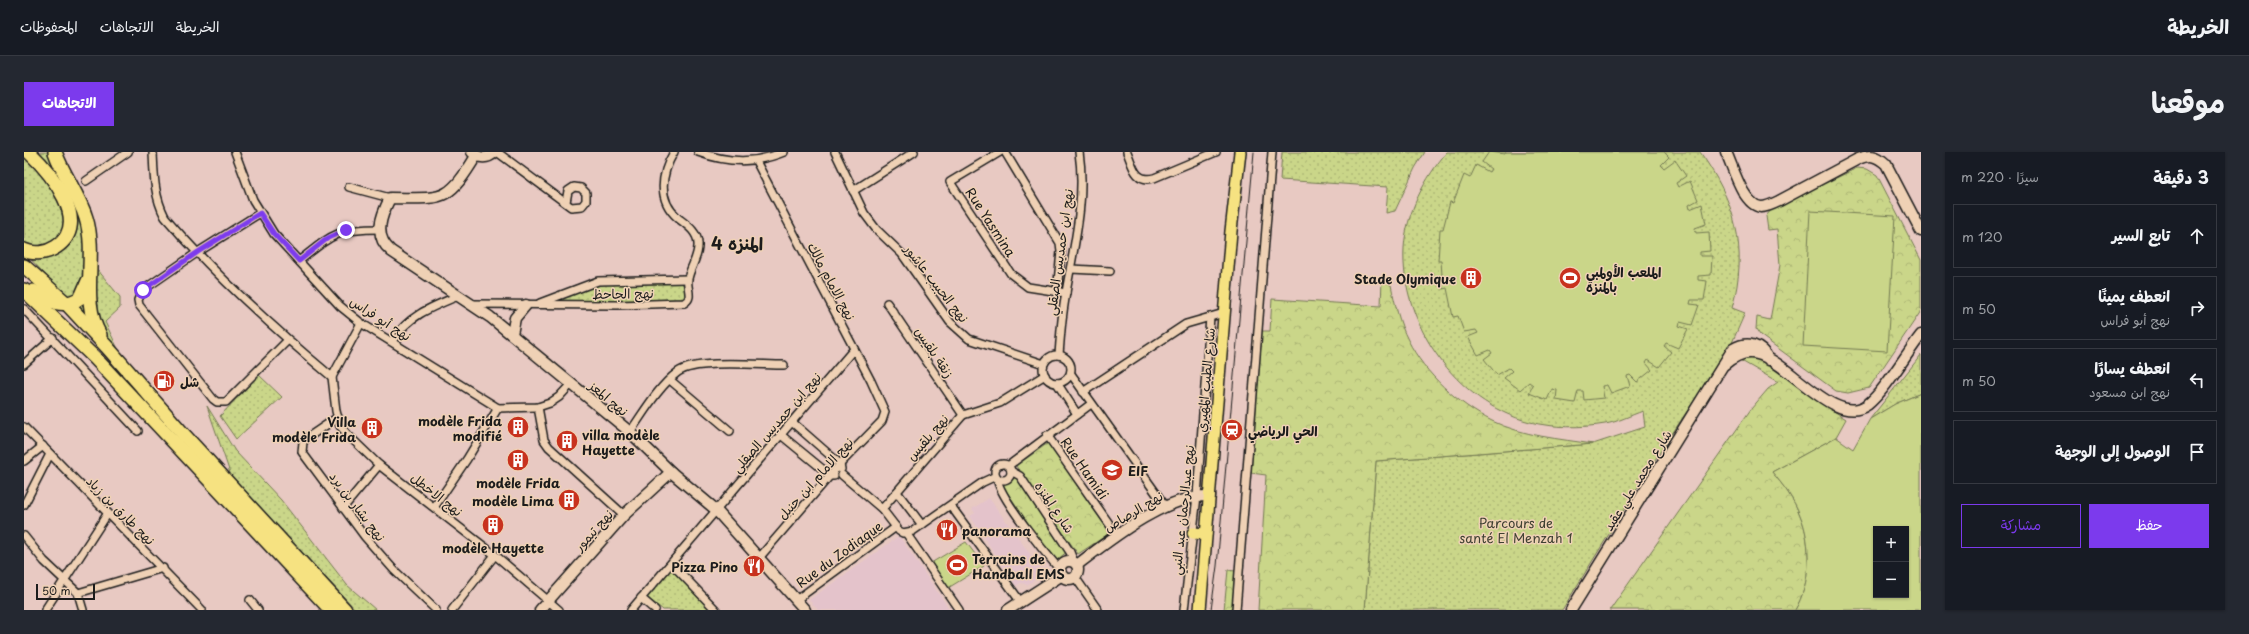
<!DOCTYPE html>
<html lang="ar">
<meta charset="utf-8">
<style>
:root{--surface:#171b24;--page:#242831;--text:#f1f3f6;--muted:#9ea1a6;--line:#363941;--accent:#7c3aed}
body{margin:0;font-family:"Playpen Sans","Playpen Sans Arabic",sans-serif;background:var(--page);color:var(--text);direction:rtl}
.controls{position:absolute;right:12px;bottom:12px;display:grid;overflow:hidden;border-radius:0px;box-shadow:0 1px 3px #0004}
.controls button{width:36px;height:36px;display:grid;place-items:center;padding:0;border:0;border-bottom:1px solid var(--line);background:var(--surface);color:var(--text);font:20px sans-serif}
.scale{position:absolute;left:12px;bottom:10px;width:59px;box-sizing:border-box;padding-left:4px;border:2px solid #1c1c1c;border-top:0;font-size:11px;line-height:14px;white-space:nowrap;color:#1c1c1c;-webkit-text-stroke:3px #efd1b5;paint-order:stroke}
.stop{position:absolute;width:12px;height:12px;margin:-9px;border:3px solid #7c3aed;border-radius:50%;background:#fff}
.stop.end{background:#7c3aed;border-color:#fff;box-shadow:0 1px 4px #0008}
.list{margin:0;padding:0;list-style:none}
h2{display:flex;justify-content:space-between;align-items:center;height:52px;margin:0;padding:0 16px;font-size:17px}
h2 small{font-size:13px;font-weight:400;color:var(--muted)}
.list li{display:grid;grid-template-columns:26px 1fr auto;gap:12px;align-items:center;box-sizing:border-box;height:64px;margin:0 8px 8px;padding:0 8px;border:1px solid var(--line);border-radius:0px}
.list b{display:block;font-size:15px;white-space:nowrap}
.list p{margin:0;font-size:13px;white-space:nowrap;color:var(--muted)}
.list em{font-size:13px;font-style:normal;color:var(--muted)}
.actions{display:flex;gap:8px;padding:12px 16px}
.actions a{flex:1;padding:9px 0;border:1px solid var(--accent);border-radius:0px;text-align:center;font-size:14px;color:var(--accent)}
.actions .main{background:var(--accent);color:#fff}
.icon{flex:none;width:22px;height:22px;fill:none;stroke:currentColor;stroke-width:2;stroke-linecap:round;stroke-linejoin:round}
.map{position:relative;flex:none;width:1897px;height:458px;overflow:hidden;direction:ltr;border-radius:0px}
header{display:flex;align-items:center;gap:24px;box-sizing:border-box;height:56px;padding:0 20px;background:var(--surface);border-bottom:1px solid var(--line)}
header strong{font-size:19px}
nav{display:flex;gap:22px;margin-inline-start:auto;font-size:14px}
.intro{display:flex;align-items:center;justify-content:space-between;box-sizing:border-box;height:96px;padding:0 24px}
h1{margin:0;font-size:28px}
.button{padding:10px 18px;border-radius:0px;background:var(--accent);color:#fff;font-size:14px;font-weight:700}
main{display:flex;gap:24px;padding:0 24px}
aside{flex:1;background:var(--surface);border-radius:0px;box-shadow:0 1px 3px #0004}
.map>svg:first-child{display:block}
</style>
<header>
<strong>الخريطة</strong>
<nav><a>الخريطة</a><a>الاتجاهات</a><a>المحفوظات</a></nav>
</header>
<div class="intro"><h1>موقعنا</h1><a class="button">الاتجاهات</a></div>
<main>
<aside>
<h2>3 دقيقة<small>سيرًا · 220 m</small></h2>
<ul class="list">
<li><svg class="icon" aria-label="ahead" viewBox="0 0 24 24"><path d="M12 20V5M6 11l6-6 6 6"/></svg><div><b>تابع السير</b></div><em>120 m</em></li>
<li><svg class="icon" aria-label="right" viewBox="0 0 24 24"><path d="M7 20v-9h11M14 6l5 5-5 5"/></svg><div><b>انعطف يمينًا</b><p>نهج أبو فراس</p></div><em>50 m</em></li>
<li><svg class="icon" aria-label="left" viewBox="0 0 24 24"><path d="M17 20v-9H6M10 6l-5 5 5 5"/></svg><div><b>انعطف يسارًا</b><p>نهج ابن مسعود</p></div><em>50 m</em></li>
<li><svg class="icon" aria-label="arrive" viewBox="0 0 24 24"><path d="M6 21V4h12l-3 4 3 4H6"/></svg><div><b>الوصول إلى الوجهة</b></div></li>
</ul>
<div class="actions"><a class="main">حفظ</a><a>مشاركة</a></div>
</aside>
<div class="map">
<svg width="1897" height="458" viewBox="0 0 1897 458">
<defs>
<pattern id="grass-dots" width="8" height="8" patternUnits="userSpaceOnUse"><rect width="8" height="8" fill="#cad689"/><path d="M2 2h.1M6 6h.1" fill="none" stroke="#adb776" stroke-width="1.8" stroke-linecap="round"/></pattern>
<pattern id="forest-crowns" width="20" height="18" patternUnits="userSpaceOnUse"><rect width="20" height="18" fill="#cad689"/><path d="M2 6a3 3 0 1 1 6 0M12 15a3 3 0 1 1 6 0" fill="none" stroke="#adb776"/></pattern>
</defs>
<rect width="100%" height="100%" fill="#e8c9c2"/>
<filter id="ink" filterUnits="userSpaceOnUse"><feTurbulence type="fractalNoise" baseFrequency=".025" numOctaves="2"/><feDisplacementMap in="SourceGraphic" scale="8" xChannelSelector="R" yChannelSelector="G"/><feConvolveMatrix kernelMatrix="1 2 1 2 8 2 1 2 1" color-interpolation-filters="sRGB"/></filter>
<g filter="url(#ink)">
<g fill="#e4c3cb">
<path d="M965,346l55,75 -17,12 -6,-2 -5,3 -46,-70 5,-3 -3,-4z"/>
<path d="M875,384l51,74h-132l-9,-10z"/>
</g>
<g fill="url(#grass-dots)" stroke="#737952">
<path d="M0,0h37l23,42 9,28 4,47 23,28v11l-15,14 16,33 -97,-103z"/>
<path d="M1258,0h143l-10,16 -20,43 -9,2 2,-26 -108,-7z"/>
<path d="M1423,0h253c35,49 49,96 32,156l13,5 -14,32 -73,110 -96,155h-197l11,-149 217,-17 52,-17 -2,-16c-12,4 -25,11 -38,13 -23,4 -52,4 -75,-2 -74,-19 -130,-99 -126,-174 2,-34 21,-71 43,-96z"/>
<path d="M655,130l7,4v10l-3,3 -133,3 48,-19z"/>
<path d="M1897,203v38l-26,11 -25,15z"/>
<path d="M235,223l23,22 -46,42 -16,-23z"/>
<path d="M183,254l28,45 46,49 66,85 29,25h-20l-125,-134z"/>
<path d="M647,417l40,41h-48l-16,-13z"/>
</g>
<g fill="url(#forest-crowns)" stroke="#737952">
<path d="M1833,16l10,1 10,6 44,85v51l-52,77 -21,5 -12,-2 -76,-56 -4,-6 1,-12 13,3 10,-55 -3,-36 -9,1 -2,-14 6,-7z"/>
<path d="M1358,127l9,6c4,18 8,38 17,55 17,34 50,64 84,81 31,15 68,18 101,23l-217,17 -11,149h-107l8,-135 -15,-2 11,-142h8l2,-32 109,7z"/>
<path d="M1736,204l42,34 44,29 -10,18 -64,35c11,13 22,27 28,43 12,28 11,69 -5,95h-185l141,-201 17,-20 10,-7 -40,-23z"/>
<path d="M1024,291l62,90 -32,21 -62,-88z"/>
<path d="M990,321l56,80 -6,1 -9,8 -55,-80h6z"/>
<path d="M1204,418l7,1 -3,39h-8z"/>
</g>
<g fill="#cad689" stroke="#737952" fill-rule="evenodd">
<path d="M1465,0l16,2 1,-2h158l5,5 -8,8 3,3 11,-8 11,16 -10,7 2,4 12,-6 8,19 -9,5 1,4 12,-5 4,20 -11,4 1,5 13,-1 1,19 -10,1v4h12l-1,19 -13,1v4l9,1 -3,19h-13l-1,4 9,1 -7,20 -12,-3 -1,4 9,3 -10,19 -12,-5 -2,3 7,6 -12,15 -11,-7 -2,3 6,7 -15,12 -7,-7 -3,1 3,10 -19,7 -4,-8 -5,1 2,12 -20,2 -1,-9h-5l-3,12 -19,-3 1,-10 -5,-1 -5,11 -18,-7 4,-8 -4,-3 -9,8 -16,-12 8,-7 -3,-3 -12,7 -13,-16 8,-6 -2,-3 -12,5 -10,-18 10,-4 -2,-3 -12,2 -6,-16 -5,1 -6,-29 -4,1 -2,-28h-3l2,-32h3l7,-27 3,1 11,-28 6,3 6,-13 13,7 2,-3 -9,-7z"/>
<path d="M1786,59l85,5 -8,135 -84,-5z"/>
<path d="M1897,241v217h-126c16,-26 17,-67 5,-95 -6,-16 -17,-30 -28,-43l64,-35 17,12 17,-30 25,-15zM1852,377h30v66h-30z"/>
<path d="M942,390l18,24 -36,22 -17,-25z"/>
</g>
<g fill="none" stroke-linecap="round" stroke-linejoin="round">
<g stroke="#1c1c1c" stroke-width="10">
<g id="street">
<path d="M129,0c1,24 1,44 12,65 50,58 108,111 167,160l4,34 4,15 10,11 29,28 116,90 64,55"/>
<path d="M211,0l18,48 21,34 66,72 21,17 137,85 40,-1 12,-4 9,-6 13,-14"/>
<path d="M473,0l74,55 11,-1 4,-5v-8l-5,-5 -7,-1 -6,4 -2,11"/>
<path d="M674,0c30,11 57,12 86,0"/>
<path d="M811,0l29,61 12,16 26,25 48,68 19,17 75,25"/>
<path d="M976,0l-50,30 61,92 17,13 38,6"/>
<path d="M981,0l55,91 1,8 -4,41"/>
<path d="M1103,0c6,14 8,31 27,26l62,-26"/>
<path d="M732,9l115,220 14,31 -3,9 -42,43 -81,94"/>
<path d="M62,29l42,-29"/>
<path d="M325,35l41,11"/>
<path d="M829,39l61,-39"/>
<path d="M236,61l-62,39 -55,38 -5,10 1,5 74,94 4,3h9l62,-62"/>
<path d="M275,109c34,-27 37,-32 81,-32"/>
<path d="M1047,117l39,2"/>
<path d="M516,151l58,-22 89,-2"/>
<path d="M863,151l76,112"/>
<path d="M447,152l147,1 66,-2c10,-5 2,-15 4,-24 2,-12 11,-22 10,-35 0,-12 -11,-19 -20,-26 -21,-18 -17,-44 -4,-66"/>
<path d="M0,157l114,122"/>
<path d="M368,189c16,-25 39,-34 66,-45"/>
<path d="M1035,203c1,-14 2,-29 4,-43 7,-52 24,-107 16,-160"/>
<circle cx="1033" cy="217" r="14"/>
<path d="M0,212l29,-26"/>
<path d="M1047,222l95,133"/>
<path d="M308,225l29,-54"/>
<path d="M646,228l60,51"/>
<path d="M1033,231l20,31"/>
<path d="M1059,240l103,-68 38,-11"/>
<path d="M514,255l6,33 5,7 75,68"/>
<path d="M314,265l-31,21 -4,4 -1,10 63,85 29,33 42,40"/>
<path d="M768,270l48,42 1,5"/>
<path d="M0,275l178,183"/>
<path d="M606,280c14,-20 28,-45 48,-60 18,-13 81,-7 106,-7"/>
<path d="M757,283l50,41h3"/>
<path d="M1023,283l70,100"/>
<path d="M0,309l19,-15"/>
<circle cx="979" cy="320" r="8"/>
<path d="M984,314l83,-62"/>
<path d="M987,319l9,5 50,76 4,10"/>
<path d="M818,323l40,34 17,22 4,2 10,-2 70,-49 13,-6"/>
<path d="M973,326c2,19 49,76 63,92"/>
<path d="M873,340l25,33"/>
<path d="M0,353l26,-51"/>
<path d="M411,354l32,-47 31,-51"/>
<path d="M927,354l69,95"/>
<path d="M319,356l36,-43"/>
<path d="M858,357l81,-94 37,-12 45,-28"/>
<path d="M882,381l53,77"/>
<path d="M0,384l20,25 34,32 5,17"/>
<path d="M648,412l44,46"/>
<path d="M1051,425l23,33"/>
<path d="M54,441l85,-25"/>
<path d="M617,446l14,12"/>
<path d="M226,448l8,10"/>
<path d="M772,448l100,-73"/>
<path d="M21,458l63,-97"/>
<path d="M428,458l43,-55"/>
<path d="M607,458l223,-261"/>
<path d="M1160,458l13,-114 13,-179"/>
<path d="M1212,458l36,-458"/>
</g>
</g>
<g stroke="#1c1c1c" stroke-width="13">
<g id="secondary">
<path d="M448,0c7,7 16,7 23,0"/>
<path d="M1702,0c7,15 17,53 35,55 6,0 12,-3 18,-6l79,-42c12,-5 18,-4 28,5l35,67"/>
<path d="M452,4c-29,48 -33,42 -86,42 -9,18 -17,38 1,53l99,66 140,115 41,40 44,37 90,101"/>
<path d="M488,182l3,-16 11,-13"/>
<path d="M1701,212c7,-6 15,-11 25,-11 33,-1 83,76 117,52 18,-14 39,-51 54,-70"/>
<circle cx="1045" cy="418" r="9"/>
<path d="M1053,413c34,-26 90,-71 133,-69"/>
<path d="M516,458l84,-95 47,-43"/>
<path d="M984,458l54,-35"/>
<path d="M1547,458l162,-261c15,-9 28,-4 36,11"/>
</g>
</g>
<g stroke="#1c1c1c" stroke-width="14">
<g id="primary">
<path d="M1169,381l13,1"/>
<path d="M1176,458l31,-379 9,-79"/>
</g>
</g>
<g stroke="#1c1c1c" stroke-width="16">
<g id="highway">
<path d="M31,0c8,23 24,43 31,66 12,39 -7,81 14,117"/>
<path d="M0,98c10,5 23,3 32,-3 37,-24 -6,-75 -27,-95"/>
<path d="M0,114l42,37 41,44 78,89 160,174"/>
<path d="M0,138l71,68 236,252"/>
<path d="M9,139c15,10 31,19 48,6l7,-16"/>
</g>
</g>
<use href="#street" stroke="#efd1b5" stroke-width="7"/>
<use href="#secondary" stroke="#efd1b5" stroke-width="10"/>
<use href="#primary" stroke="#f6e281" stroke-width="11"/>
<use href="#highway" stroke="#f6e281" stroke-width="13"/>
<path stroke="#1c1c1c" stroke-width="1" d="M1187,458l6,-44 37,-414"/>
</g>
</g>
<g fill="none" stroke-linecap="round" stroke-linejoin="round" filter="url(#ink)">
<path stroke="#7c3aed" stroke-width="5" d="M119,138l55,-38 62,-39 14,21 25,27 29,-23 18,-8"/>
</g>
<defs>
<g id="building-disc" transform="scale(1.15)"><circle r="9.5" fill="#c8321e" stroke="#efd1b5"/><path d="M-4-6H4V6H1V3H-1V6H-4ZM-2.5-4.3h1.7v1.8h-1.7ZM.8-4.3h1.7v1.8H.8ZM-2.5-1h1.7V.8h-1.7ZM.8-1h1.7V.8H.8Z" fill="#fff"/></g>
<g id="stadium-disc" transform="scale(1.15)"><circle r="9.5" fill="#c8321e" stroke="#efd1b5"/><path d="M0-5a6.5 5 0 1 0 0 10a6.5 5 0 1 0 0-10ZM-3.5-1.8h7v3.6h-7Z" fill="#fff"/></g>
<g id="fuel-disc" transform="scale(1.15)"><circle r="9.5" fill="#c8321e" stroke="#efd1b5"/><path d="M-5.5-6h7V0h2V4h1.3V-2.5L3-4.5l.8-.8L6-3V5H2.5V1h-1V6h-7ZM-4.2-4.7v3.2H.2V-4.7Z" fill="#fff"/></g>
<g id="station-disc" transform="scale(1.15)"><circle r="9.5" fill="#c8321e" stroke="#efd1b5"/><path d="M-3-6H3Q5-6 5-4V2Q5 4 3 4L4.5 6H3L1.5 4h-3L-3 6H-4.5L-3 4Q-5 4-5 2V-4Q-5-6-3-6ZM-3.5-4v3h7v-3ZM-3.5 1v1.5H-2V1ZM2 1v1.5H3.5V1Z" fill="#fff"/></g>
<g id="school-disc" transform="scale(1.15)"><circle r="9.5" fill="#c8321e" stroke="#efd1b5"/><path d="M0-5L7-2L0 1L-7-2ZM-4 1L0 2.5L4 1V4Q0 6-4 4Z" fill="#fff"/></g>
<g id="restaurant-disc" transform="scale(1.15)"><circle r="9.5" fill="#c8321e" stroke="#efd1b5"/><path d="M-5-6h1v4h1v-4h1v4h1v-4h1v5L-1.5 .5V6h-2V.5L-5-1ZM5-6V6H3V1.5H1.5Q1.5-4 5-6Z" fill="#fff"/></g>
</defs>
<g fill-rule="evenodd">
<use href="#building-disc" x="1447" y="126"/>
<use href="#stadium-disc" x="1546" y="126"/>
<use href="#fuel-disc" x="140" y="229"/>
<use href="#building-disc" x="494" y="275"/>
<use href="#building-disc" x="348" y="276"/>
<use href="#station-disc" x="1208" y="278"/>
<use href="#building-disc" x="543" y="289"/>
<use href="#building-disc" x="494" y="308"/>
<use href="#school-disc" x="1088" y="318"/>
<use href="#building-disc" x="545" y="348"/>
<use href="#building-disc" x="469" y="373"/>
<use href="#restaurant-disc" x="923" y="378"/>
<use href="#stadium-disc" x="933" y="413"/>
<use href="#restaurant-disc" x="730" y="414"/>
</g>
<g text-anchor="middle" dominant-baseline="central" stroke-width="3" stroke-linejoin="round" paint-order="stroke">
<g font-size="13" fill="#1c1c1c" stroke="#efd1b5">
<text transform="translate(967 70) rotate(57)">Rue Yasmina</text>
<text transform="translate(1035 100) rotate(-82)">نهج ابن حمديس الصقلي</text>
<text transform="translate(808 129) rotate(62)">نهج الامام مالك</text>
<text transform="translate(913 131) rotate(52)">نهج الحبيب عاشور</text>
<text transform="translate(599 141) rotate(-1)">نهج الجاحظ</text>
<text transform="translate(357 166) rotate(33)">نهج أبو فراس</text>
<text transform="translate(911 200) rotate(56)">زنقة بلقيس</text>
<text transform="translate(1181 228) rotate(-85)">شارع الطيب المهيري</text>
<text transform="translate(585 246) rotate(40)">نهج المعز</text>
<text transform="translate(752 270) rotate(-49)">نهج ابن حمديس الصقلي</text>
<text transform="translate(903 285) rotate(-49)">نهج بلقيس</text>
<text transform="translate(1061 316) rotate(55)">Rue Hamidi</text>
<text transform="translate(791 326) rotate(-48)">نهج الامام ابن حنبل</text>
<text transform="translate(1613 328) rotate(-58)">شارع محمد علي عقيد</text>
<text transform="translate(413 342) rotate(38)">نهج الاخطل</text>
<text transform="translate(334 354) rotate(53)">نهج بشار بن برد</text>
<text transform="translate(1031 355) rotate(56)">شارع المنزه</text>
<text transform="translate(97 358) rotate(45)">نهج طارق بن زياد</text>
<text transform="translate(1158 358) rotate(-84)">نهج عبدالرحمان عبد النبي</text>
<text transform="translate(1109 359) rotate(-31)">نهج الرصاص</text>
<text transform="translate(569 378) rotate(-48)">نهج تيمور</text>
<text transform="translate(815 402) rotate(-36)">Rue du Zodiaque</text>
</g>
<g font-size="13" font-weight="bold" fill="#1c1c1c" stroke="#efd1b5" text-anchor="start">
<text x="1562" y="119">الملعب الأولمبي<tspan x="1562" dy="15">بالمنزه</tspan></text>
<text x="1432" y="126" text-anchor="end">Stade Olymique</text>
<text x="156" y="229">شل</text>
<text x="478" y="268" text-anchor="end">modèle Frida<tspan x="478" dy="15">modifié</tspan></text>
<text x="332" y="269" text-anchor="end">Villa<tspan x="332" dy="15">modèle Frida</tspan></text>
<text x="1224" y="278">الحي الرياضي</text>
<text x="558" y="282">villa modèle<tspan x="558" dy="15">Hayette</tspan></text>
<text x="1104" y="318">EIF</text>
<text x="494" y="330" text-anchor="middle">modèle Frida</text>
<text x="530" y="348" text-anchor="end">modèle Lima</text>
<text x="938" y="378">panorama</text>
<text x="469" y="395" text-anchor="middle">modèle Hayette</text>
<text x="948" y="406">Terrains de<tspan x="948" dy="15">Handball EMS</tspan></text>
<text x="714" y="414" text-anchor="end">Pizza Pino</text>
</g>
<g font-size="13" fill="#3f4132" stroke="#efd1b5">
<text x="1492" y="370">Parcours de<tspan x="1492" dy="15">santé El Menzah 1</tspan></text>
</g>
<g font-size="17" font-weight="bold" fill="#1c1c1c" stroke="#efd1b5">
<text x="713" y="91">المنزه 4</text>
</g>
</g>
</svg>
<div class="controls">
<button>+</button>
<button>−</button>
</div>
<div class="scale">50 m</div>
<div class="stop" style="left:119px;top:138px"></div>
<div class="stop end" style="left:322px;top:78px"></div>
</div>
</main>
